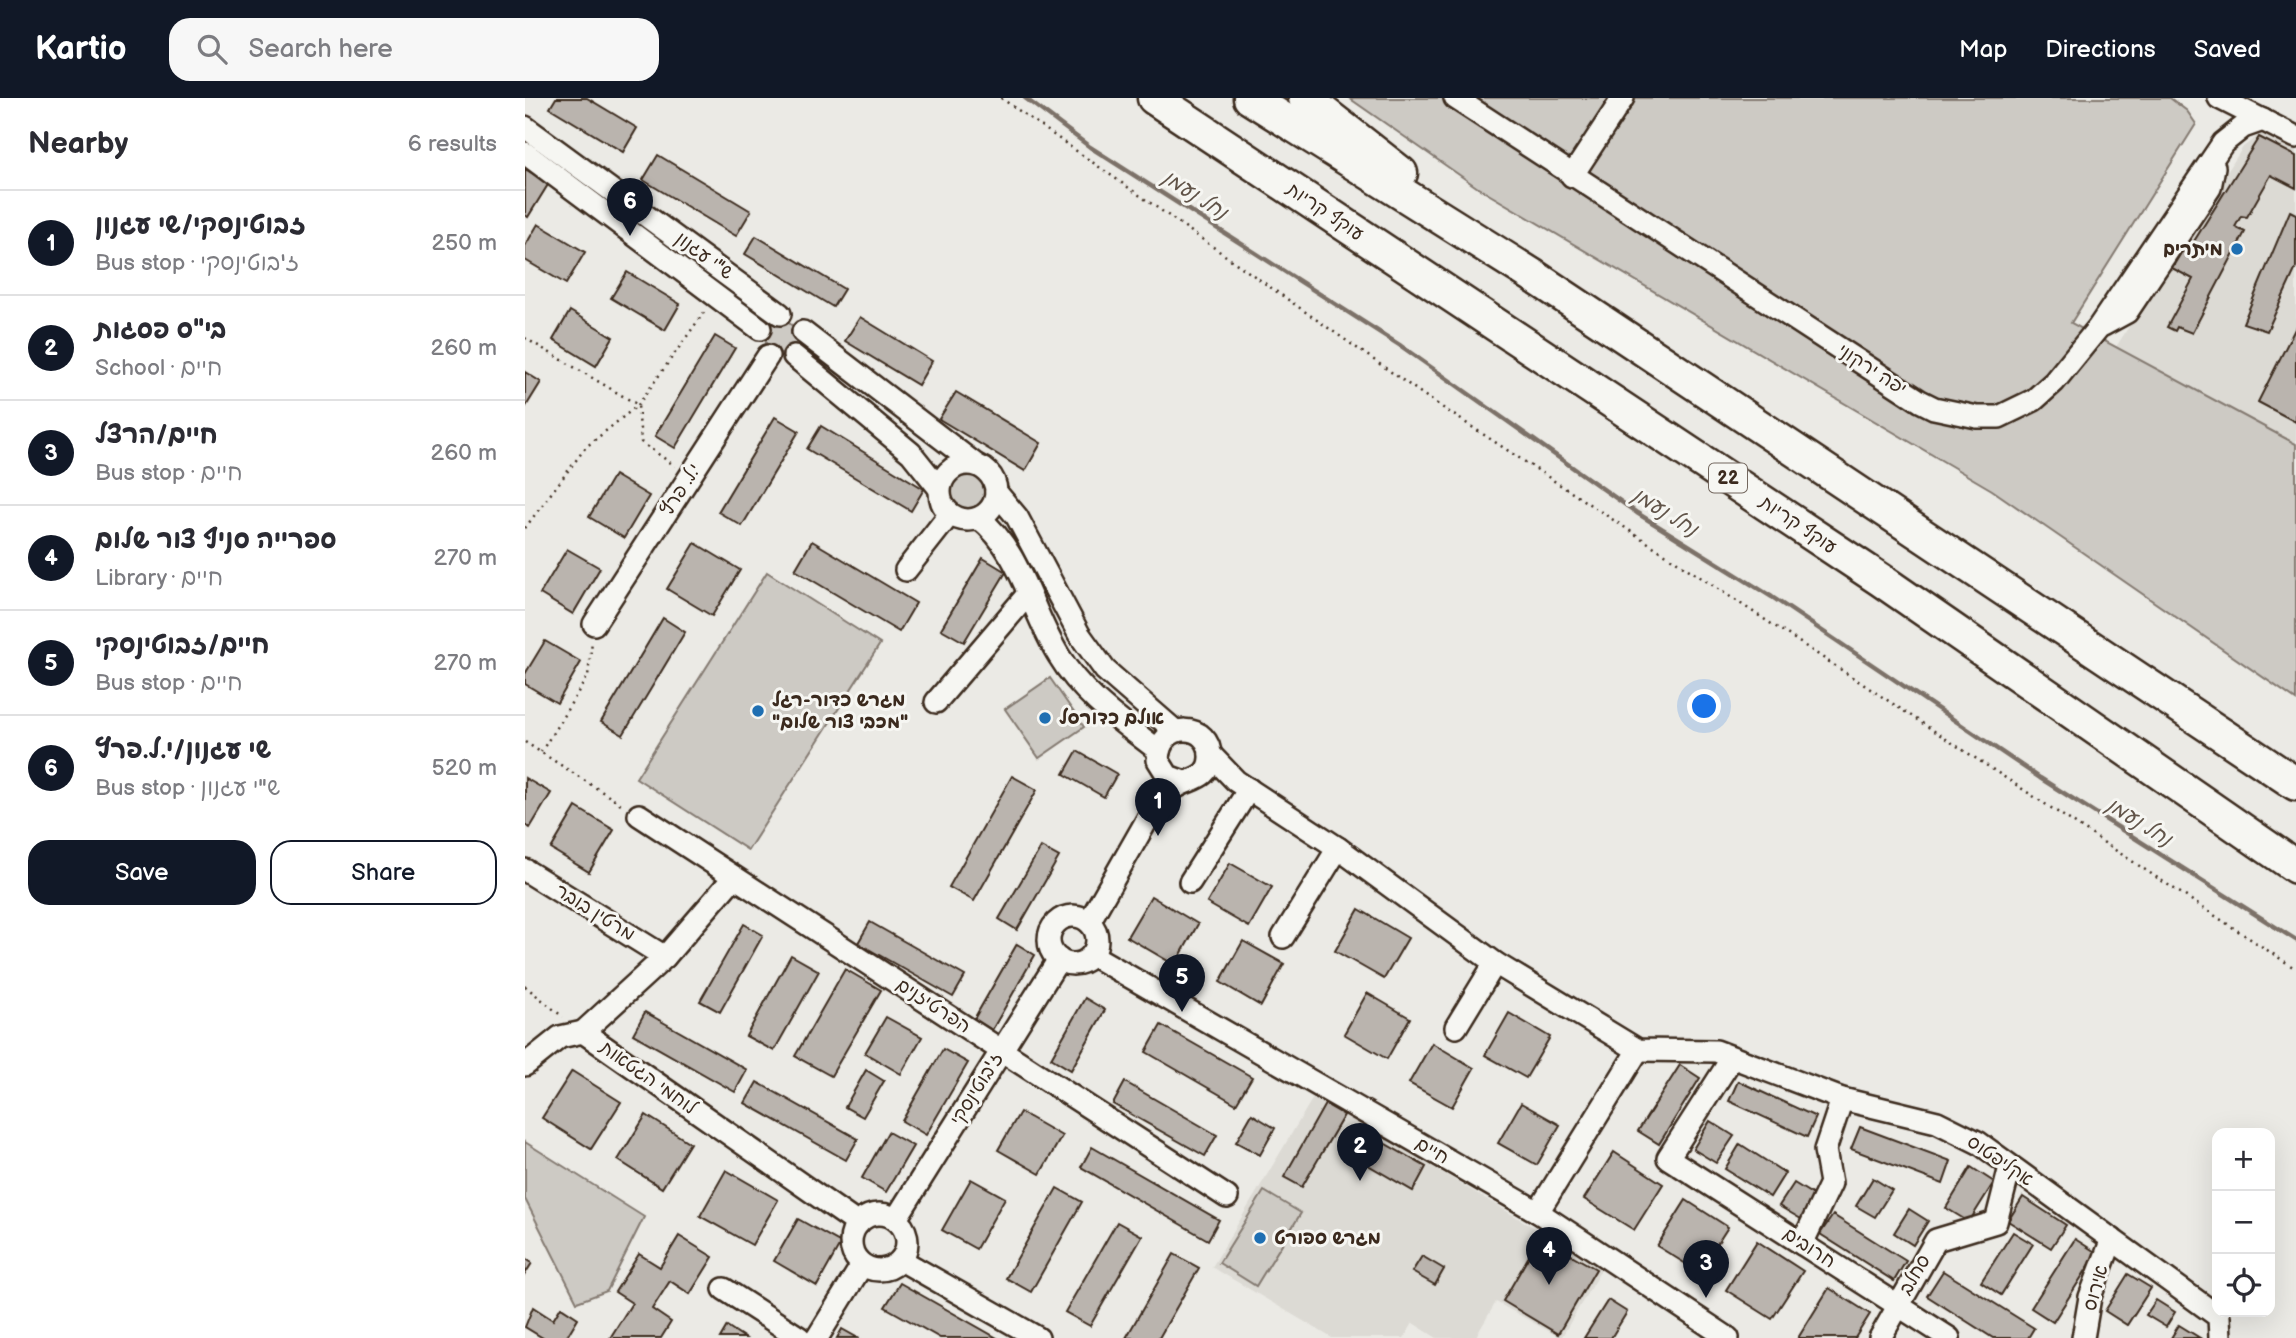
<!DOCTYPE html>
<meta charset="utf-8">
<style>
:root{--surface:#fff;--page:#f7f7f7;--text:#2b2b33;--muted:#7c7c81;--line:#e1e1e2;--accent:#111827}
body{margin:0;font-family:"Balsamiq Sans","Playpen Sans Hebrew",sans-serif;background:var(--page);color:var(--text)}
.controls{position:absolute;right:21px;bottom:21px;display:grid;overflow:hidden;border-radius:14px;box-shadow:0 7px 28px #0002}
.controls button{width:63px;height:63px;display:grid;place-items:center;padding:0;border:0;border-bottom:2px solid var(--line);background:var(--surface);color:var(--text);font:35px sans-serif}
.you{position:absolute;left:1180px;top:609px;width:24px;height:24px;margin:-18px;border:5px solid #fff;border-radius:50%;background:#1a73e8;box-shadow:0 0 0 10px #1a73e833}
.badge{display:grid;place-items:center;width:46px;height:46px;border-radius:50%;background:var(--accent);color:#fff;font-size:23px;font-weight:700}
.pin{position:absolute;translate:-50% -58px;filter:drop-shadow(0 2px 4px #0008)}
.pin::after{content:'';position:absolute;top:37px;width:24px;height:21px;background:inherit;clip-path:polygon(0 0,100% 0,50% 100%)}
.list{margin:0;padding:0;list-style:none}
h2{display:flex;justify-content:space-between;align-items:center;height:91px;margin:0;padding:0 28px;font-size:30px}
h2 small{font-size:23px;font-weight:400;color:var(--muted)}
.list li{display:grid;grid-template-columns:46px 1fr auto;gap:21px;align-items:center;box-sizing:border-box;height:105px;padding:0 28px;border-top:2px solid var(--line)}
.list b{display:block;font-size:26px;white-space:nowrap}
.list p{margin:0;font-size:23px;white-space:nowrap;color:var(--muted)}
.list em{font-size:23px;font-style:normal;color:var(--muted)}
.actions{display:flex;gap:14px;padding:21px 28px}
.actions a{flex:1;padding:16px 0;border:2px solid var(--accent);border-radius:21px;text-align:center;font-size:24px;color:var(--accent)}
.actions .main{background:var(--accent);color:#fff}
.icon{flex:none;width:38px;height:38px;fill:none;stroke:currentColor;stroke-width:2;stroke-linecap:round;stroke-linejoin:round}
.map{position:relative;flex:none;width:1771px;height:1240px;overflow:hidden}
header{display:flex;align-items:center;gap:42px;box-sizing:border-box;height:98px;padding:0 35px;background:var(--accent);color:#fff}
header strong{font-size:33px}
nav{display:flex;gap:38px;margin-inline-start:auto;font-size:24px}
.search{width:490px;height:63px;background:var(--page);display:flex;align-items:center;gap:18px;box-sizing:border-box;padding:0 24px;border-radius:21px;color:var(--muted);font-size:26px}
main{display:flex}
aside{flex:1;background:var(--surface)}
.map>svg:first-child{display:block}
</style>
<header>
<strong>Kartio</strong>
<div class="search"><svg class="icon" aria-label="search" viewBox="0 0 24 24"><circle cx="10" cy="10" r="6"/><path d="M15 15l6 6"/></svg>Search here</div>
<nav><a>Map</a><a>Directions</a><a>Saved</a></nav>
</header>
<main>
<aside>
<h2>Nearby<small>6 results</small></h2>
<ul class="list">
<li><span class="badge">1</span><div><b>זבוטינסקי/שי עגנון</b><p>Bus stop · ז'בוטינסקי</p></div><em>250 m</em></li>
<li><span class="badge">2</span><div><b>בי&quot;ס פסגות</b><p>School · חיים</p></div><em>260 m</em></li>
<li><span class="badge">3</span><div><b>חיים/הרצל</b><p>Bus stop · חיים</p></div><em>260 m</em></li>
<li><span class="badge">4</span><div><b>ספרייה סניף צור שלום</b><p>Library · חיים</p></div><em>270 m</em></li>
<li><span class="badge">5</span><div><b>חיים/זבוטינסקי</b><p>Bus stop · חיים</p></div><em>270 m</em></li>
<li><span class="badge">6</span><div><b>שי עגנון/י.ל.פרץ</b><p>Bus stop · ש&quot;י עגנון</p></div><em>520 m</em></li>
</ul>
<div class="actions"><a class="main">Save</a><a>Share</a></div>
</aside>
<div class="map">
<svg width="1771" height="1240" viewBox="0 0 1771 1240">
<rect width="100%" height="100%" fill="#ebeae5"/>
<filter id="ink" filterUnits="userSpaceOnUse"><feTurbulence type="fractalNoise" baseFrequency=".0143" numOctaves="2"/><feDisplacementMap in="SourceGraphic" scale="14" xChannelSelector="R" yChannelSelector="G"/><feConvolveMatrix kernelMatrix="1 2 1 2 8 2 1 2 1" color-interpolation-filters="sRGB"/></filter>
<g filter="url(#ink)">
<g fill="#dcdad4">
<path d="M1738,34l33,18v294l-180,-97 127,-200z"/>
<path d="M789,998l288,172 -41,70 -65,-36 -21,36h-38l-24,-15 -9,15h-72l-120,-71z"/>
</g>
<g fill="#cdcac4" stroke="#847a71" stroke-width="2">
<path d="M824,0h821l17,13 9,13 -125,199 225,121v256l-304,-210 -514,-302z"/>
<circle cx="256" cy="239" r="16"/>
<circle cx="442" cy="395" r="20"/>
<path d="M242,474l113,72 -132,206 -112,-72z"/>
<path d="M525,580l34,49 -45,31 -34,-49z"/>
<path d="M0,1044l119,75 -37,74 -30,11 -52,-103z"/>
<path d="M739,1093l37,22 -45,73 -37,-23z"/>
</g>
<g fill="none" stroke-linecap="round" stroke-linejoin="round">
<path stroke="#7c7167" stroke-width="4.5" d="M500,0l65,49 311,199 236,167 135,84 268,181 256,162"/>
</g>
<g fill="#bab4ae" stroke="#3b2a1e" stroke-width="2">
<path d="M31,0h31l50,30 -14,24 -73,-44z"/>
<path d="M1734,39l37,19v32l-25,-13 -24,42 -6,-1 -6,11 10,5 -53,101 -15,-6 -2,4 -8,-4 26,-48 -21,-11 10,-17 4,3z"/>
<path d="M133,57l93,56 -15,25 -93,-56z"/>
<path d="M0,71l24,14 -21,34 -3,-2z"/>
<path d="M1765,113l6,3v54l-29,63 -24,-8z"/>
<path d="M13,126l47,28 -19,32 -41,-24v-14z"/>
<path d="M231,138l88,53 -11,18 -88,-53z"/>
<path d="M102,174l53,32 -15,26 -54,-32z"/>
<path d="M45,213l43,26 -17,29 -43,-26z"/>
<path d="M335,219l72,44 -14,24 -73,-44z"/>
<path d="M1771,229v95l-38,-20z"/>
<path d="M190,238l20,12 -60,100 -20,-12z"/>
<path d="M0,274l16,10 -16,26z"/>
<path d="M431,294l85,51 -16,28 -86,-52z"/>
<path d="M250,319l24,14 -57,95 -24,-14z"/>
<path d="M296,328l103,63 -13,22 -104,-62z"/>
<path d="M89,377l35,21 -25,42 -35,-21z"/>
<path d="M287,443l104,62 -17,29 -104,-62z"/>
<path d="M170,445l45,27 -28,46 -45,-27z"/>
<path d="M42,451l33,19 -27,46 -33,-20z"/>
<path d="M458,460l23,14 -42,70 -23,-13z"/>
<path d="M138,520l22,14 -62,103 -22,-13z"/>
<path d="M20,543l36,21 -24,41 -32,-19v-10z"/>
<path d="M552,653l40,23 -13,23 -40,-23z"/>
<path d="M487,678l25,14 -63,111 -25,-14z"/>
<path d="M0,680l26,15 -21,35 -5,-3z"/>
<path d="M51,709l38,23 -25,42 -38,-23z"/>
<path d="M516,749l18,10 -42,73 -18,-11z"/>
<path d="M705,765l42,24 -23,40 -42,-24z"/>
<path d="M626,798l47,28 -23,41 -48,-28z"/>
<path d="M834,811l49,29 -24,41 -49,-28z"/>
<path d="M345,824l95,54 -12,21 -95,-54z"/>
<path d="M219,826l19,11 -43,77 -20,-11z"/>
<path d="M718,843l41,23 -23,42 -41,-24z"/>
<path d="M492,846l18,11 -43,75 -18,-11z"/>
<path d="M266,857l28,16 -45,80 -28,-15z"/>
<path d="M320,871l36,21 -50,86 -36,-20z"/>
<path d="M842,895l43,25 -23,41 -43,-25z"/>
<path d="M560,900l20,12 -34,60 -20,-12z"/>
<path d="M120,914l102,58 -12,22 -102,-58z"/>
<path d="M984,915l41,24 -24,41 -41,-23z"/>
<path d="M361,919l36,20 -21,37 -36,-21z"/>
<path d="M636,927l91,52 -16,27 -90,-52z"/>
<path d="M907,945l42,25 -22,39 -43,-24z"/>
<path d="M418,951l25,14 -42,72 -24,-14z"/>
<path d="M1155,967l20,13 -41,66 -21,-13z"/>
<path d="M341,972l18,11 -21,36 -18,-10z"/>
<path d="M47,973l49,31 -30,47 -49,-31z"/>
<path d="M1213,983l78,36 -9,20 -78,-36z"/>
<path d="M232,984l101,57 -12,21 -101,-57z"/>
<path d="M600,984l92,53 -12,21 -92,-52z"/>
<path d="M996,1005l39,22 -23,40 -39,-22z"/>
<path d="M800,1006l19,11 -42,72 -18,-10z"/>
<path d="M495,1014l42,24 -22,38 -42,-24z"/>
<path d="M727,1016l23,14 -15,27 -24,-13z"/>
<path d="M121,1017l44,28 -28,45 -44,-28z"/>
<path d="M1185,1023l24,15 -18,27 -23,-14z"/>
<path d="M1335,1029l91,34 -8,23 -92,-35z"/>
<path d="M363,1034l25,14 -27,46 -24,-14z"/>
<path d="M845,1037l56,32 -13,24 -57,-33z"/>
<path d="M1215,1046l45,29 -15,24 -45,-28z"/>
<path d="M567,1049l127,73 -11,20 -127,-73z"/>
<path d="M1089,1054l49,32 -29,46 -50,-31z"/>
<path d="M1446,1069l23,15 -25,40 -23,-14z"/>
<path d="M201,1072l52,30 -26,45 -52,-29z"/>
<path d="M1348,1080l19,12 -17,27 -19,-11z"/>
<path d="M446,1081l34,19 -29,51 -34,-19z"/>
<path d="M1269,1085l21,13 -14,23 -22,-13z"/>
<path d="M532,1090l25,14 -51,90 -25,-14z"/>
<path d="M1498,1099l43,28 -15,23 -43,-27z"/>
<path d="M1161,1102l42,27 -29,45 -42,-26z"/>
<path d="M1384,1111l19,12 -15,24 -19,-12z"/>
<path d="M1308,1117l73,46 -12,20 -74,-47z"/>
<path d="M273,1121l43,24 -24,43 -43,-25z"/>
<path d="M592,1124l25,14 -52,90 -25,-14z"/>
<path d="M1488,1134l20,12 -32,51 -20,-13z"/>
<path d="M154,1138l34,21 -23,37 -20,-13 -18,28 19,13 -10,16h-51l22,-35 -17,-11 24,-38 21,13z"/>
<path d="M1015,1139l56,32 -38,65 -55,-33z"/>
<path d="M1550,1141l22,14 -44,69 -22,-14z"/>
<path d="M1232,1143l46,30 -31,48 -46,-29z"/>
<path d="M649,1156l25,14 -40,70h-33z"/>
<path d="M897,1158l22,13 -9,16 -23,-13z"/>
<path d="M0,1160l7,5 -7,11z"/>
<path d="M1418,1173l91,57 -6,10h-35l-66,-42z"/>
<path d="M1603,1176l23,14 -24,37 -22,-14z"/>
<path d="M375,1185l97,55h-57l-55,-31z"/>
<path d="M1304,1190l41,26 -15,24h-57z"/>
<path d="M1083,1202l19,12 -16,26h-27z"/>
<path d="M1631,1202l19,12 -9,15 -20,-12z"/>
<path d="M8,1209l20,13 8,-13 17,11 -12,20h-23l-18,-11z"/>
<path d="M1654,1227l21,13h-29z"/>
<path d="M202,1228l18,12h-25z"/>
<path d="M317,1231l16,9h-21z"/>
</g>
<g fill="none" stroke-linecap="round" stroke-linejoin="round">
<g stroke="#3b2a1e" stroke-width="26">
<g id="minor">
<path d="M930,0l465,303 14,7 43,9h22l35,-17 20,-18 44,-54 125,-185 20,-16 20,-7"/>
<path d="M1694,0l77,39"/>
<path d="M0,29l255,187"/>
<path d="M0,55l235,176"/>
<path d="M1047,78l51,-78"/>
<path d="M1578,227l24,-13 83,-124 4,-21"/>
<path d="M278,234l172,132"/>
<path d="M269,258l117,97 28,35"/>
<circle cx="443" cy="394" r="28"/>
<path d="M471,394l21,25 62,117 26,36 70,61"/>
<path d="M454,420c42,33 52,93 80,138 24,40 63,66 100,95"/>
<path d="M381,472l44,-56"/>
<path d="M69,526l174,-268"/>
<path d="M411,604l92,-108"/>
<path d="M685,656l26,27 102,67 157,115 143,87 78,1 126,48 95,23 42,21 240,174 1,21"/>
<path d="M630,708c6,-6 12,-13 20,-18 14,-10 34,-8 35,-30 2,-36 -51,-39 -52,2l10,16 16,6"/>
<path d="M114,717l588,382"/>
<path d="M0,772l140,87"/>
<path d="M209,779l-69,80 -82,75 275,192"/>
<path d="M665,784l59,-93"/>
<circle cx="548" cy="842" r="24"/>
<path d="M564,824l66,-116 3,-12"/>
<path d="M758,839l55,-89"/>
<path d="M567,857l446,257 190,126"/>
<path d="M931,929l39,-64"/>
<path d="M1207,960l-64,100 281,180"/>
<path d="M0,967l35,-28 23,-5"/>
<path d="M1013,1114l100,-162"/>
<circle cx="354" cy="1144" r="28"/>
<path d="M371,1121l163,-260"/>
<path d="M1277,1146l29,-61 -6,-33 17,-51"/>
<path d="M376,1162l137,78"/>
<path d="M199,1191l76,49"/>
<path d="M292,1240l45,-73"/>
<path d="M1355,1240l56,-98 60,-18 14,-55"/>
<path d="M1558,1240l7,-41 22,-58"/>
</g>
</g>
<g stroke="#3b2a1e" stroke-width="37">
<g id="highway">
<path d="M629,0l727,482 415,287"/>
<path d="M725,0l282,177 764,509"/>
<path d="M780,0l96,75"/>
</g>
</g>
<g stroke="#3b2a1e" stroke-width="2.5" stroke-dasharray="2 5" stroke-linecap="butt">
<path d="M476,0l427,300 868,571"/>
<path d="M0,240l113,67 3,37 34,24"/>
<path d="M0,430l61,-81 52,-42 67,-94"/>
<path d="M0,644l99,64"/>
<path d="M16,654l47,-76 4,-35"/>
<path d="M0,888l38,31"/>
</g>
<use href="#minor" stroke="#f6f6f2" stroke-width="21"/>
<use href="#highway" stroke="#f6f6f2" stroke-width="32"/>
</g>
</g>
<g fill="#1f6fb2" stroke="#f6f6f2" stroke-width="2.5">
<circle cx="1712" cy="151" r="7"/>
<circle cx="233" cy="613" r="7"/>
<circle cx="520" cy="620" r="7"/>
<circle cx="735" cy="1140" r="7"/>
</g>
<g text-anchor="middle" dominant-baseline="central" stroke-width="6" stroke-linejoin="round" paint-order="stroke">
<rect fill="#f6f6f2" stroke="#73675e" stroke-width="2" x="1184" y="365.5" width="38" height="29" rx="5"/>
<g font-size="18" font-weight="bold" fill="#3b2a1e">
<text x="1203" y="380">22</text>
</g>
<g font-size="19" fill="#3b2a1e" stroke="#f6f6f2">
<text transform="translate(800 114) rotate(34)">עוקף קריות</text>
<text transform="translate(179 158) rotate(36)">ש"י עגנון</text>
<text transform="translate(1347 272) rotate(33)">יפה ירקוני</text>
<text transform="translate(156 392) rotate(-57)">י.ל. פרץ</text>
<text transform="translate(1273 427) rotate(34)">עוקף קריות</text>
<text transform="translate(70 815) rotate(32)">מרטין בובר</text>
<text transform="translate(408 908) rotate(33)">הפרטיזנים</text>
<text transform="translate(123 980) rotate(35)">לוחמי הגטאות</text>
<text transform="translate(452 991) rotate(-58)">ז'בוטינסקי</text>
<text transform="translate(907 1053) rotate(30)">חיים</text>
<text transform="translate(1475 1063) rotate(34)">אקליפטוס</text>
<text transform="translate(1284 1150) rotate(33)">חרובים</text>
<text transform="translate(1390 1177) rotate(-60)">סחלב</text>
<text transform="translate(1571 1190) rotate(-74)">אירוס</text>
</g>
<g font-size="19" font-weight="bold" fill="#3b2a1e" stroke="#f6f6f2" text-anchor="start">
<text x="1698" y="151" text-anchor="end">מיתרים</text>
<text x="247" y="602">מגרש כדור-רגל<tspan x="247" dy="22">"מכבי צור שלום"</tspan></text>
<text x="534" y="620">אולם כדורסל</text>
<text x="749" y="1140">מגרש ספורט</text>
</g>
<g font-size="21" font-style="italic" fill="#615449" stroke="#f6f6f2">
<text transform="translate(670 97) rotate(33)">נחל נעמן</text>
<text transform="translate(1140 414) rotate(32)">נחל נעמן</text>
<text transform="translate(1614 724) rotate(32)">נחל נעמן</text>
</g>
</g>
</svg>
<div class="controls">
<button>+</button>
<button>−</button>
<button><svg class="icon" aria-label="locate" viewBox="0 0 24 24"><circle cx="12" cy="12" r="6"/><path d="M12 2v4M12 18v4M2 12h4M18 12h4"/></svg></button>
</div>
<div class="you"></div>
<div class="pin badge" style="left:633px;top:738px">1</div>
<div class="pin badge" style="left:835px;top:1083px">2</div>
<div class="pin badge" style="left:1181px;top:1200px">3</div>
<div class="pin badge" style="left:1024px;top:1187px">4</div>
<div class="pin badge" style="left:657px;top:914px">5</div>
<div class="pin badge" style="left:105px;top:138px">6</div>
</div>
</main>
